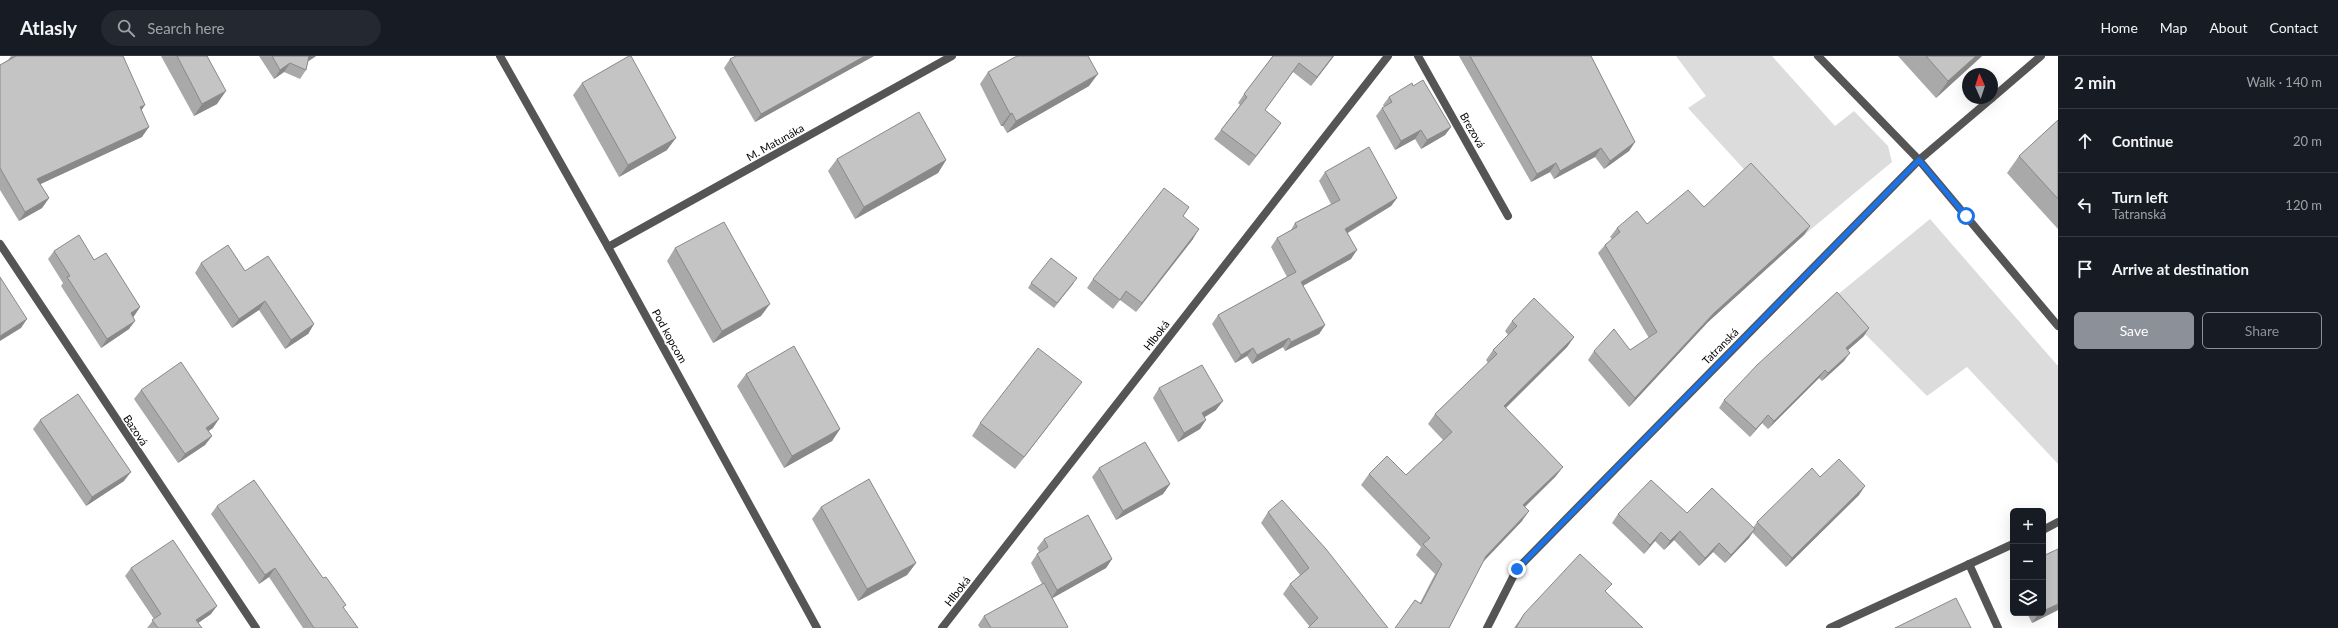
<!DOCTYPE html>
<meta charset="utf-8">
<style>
:root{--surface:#171b24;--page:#242831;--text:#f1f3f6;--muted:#9ea1a6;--line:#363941;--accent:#8c9099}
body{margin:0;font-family:Lato,sans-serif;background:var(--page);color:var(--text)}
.controls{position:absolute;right:12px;bottom:12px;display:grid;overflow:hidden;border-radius:6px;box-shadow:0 4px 16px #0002}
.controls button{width:36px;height:36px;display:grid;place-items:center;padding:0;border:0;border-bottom:1px solid var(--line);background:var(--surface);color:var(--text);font:20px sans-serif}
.compass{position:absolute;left:1962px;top:12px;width:36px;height:36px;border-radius:50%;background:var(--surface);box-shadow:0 4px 16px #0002;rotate:357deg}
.stop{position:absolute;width:12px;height:12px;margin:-9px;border:3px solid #1a73e8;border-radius:50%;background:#fff}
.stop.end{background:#1a73e8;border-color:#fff;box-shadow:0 1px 4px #0008}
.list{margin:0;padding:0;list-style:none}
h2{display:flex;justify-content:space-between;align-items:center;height:52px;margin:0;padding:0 16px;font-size:17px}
h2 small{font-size:13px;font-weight:400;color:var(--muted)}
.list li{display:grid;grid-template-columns:26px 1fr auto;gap:12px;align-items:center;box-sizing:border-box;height:64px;padding:0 16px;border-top:1px solid var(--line)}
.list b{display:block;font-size:15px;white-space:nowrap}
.list p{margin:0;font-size:13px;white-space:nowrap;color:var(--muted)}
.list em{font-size:13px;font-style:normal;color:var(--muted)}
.actions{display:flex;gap:8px;padding:12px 16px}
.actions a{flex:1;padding:9px 0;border:1px solid var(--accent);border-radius:6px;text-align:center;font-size:14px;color:var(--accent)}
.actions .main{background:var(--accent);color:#fff}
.icon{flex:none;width:22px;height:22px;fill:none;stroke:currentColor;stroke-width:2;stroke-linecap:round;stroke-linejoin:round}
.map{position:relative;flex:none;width:2058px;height:572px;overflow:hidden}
header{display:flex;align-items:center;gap:24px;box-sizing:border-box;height:56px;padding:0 20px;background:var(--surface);border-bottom:1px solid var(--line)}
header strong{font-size:19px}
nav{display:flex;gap:22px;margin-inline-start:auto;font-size:14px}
.search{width:280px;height:36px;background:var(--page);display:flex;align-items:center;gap:10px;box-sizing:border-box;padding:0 14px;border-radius:22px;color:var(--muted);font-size:15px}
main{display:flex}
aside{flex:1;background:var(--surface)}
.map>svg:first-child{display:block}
</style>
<header>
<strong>Atlasly</strong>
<div class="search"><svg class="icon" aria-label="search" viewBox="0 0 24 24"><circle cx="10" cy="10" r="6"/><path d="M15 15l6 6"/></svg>Search here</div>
<nav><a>Home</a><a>Map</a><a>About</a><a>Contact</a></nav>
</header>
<main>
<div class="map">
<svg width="2058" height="572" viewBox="0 0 2058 572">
<rect width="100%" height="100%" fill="#fff"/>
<g fill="#dcdcdc">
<path d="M1676,0h96l63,70 19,-15 34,35 4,16 -88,73 -116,-127 18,-12z"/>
<path d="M1930,163l128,147v98l-91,-97 -40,29 -96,-96z"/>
</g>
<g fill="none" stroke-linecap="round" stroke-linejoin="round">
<g stroke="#555" stroke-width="8">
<path d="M2043,474l15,-8"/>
<path d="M1969,508l29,64"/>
<path d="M1830,572l183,-84"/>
</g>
<g stroke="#555" stroke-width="8">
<path d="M500,0l108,191 209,381"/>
<path d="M1418,0l90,160"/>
<path d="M1818,0l101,104 139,166"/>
<path d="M1992,42l49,-42"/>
<path d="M0,188l256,384"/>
<path d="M608,191l344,-191"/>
<path d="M942,572l446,-572"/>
<path d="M1487,572l30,-59 402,-409 73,-62"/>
</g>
</g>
<g fill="#a9a9a9">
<path d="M11,0h112l18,54 1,27 -102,47 9,14 -7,10 -23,13 -19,-31v-125l8,-5z"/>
<path d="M161,0h46l10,48 -23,12z"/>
<path d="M259,0h57l-8,5 -2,9 -6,9 -16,-7 -10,7z"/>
<path d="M874,0l-119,66 -31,-54 6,-9z"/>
<path d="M1273,0h61l-23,30 -18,-14 -28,38 16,13 -32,43 -35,-27 7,-9 19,-25 -2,-2 6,-9z"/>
<path d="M1459,0h132l44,86 -6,9 -25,18 -9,-12 -41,22 -4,-7 -19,10z"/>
<path d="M1898,0h84l-46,42z"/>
<path d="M988,16l101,14 -82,47 -4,-7h-2l-21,-42z"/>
<path d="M582,27l85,67 -48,27 -46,-82z"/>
<path d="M1413,30l38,41 -6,8 -24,14 -6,-10 -20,11 -19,-34 6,-8 2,-1 -1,-2 6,-8z"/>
<path d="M2058,64v109l-51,-56 12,-17z"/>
<path d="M837,103l109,1 -8,13 -83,46 -27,-48z"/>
<path d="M1325,116l72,26 -6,8 -43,27 3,26 -48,27 22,39 -6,9 -34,17 -2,-4 -31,17 -5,-8 -12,7 -23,-39 6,-9 69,-38 -16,-30 6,-9 14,-8 4,-7 36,-19 -12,-23z"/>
<path d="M1189,151l-6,9 10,23 -57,73 -16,-12 -7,9 -26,-21 6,-9z"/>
<path d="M1704,151l106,19 -6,9 -96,87 -79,85 -41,-47 6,-9 36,-1 19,-12 -51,-85 7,-8 7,-6 -2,-2 7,-9 30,-4z"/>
<path d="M675,192l86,68 -48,27 -46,-82z"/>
<path d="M54,195l40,9 46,47 -6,9 -1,1 -4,12 -28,19 -40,-62 2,-3 -15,-24z"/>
<path d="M201,207l44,8 69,53 -6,10 -23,15 -26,-39 -27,18 -37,-55z"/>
<path d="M1031,227h43l-20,25 -26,-20z"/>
<path d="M1512,265l62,16 -7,10 -61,61 57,59 -8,10 -30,30 -3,14 -39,41 -34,66 -29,-25 15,-29 -19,-19 5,-8 -60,-62 8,-11 37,1 37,-35 -15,-16 7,-10 53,-51 -2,-3 7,-10 15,-15 -3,-4z"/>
<path d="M1864,280l-16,14 -4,11 -22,20 -3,-3 -51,51 -6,-6 -12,14 -31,-29 5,-8z"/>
<path d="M746,318l94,55 -8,12 -48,27 -47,-82z"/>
<path d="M1159,332l57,22 -11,7 -5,12 -22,13 -25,-44z"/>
<path d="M141,334l72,38 -5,3 4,5 -7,9 -27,18 -44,-64z"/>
<path d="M1073,338l-58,75 -43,-33 8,-13z"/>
<path d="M40,364l84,61 -38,25 -53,-77z"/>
<path d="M1099,412l71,16 -7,10 -47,26 -24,-43z"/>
<path d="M1820,421l39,18 -73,72 -34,-35 -3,6 -24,25 -12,-11 -14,14 -25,-26 -10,10 -9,-9 -11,13 -32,-31 6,-9 69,-1 66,15 4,-6z"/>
<path d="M217,450l126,102 15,20h-55l-34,-51 -10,7 -48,-70z"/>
<path d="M821,451l95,56 -9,12 -49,26 -46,-82z"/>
<path d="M1268,456l120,116 -78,-1 -27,-33 7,-10 10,-9 -39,-52z"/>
<path d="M1044,483l68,20 -6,9 -54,30 15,30h-87l-2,-3 6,-9 58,-32 -11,-21 6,-9 2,-2 -2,-4z"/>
<path d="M131,512l80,46 -13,9 4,5h-55l7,-9 -29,-43z"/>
<path d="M2013,518v9l-3,-5z"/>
<path d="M1606,536l37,36h-129l10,-14z"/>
<path d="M2058,554l-26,13 -5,-10h16z"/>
</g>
<g fill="#898989">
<path d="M309,0h7l-13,9z"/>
<path d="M865,0h9l-119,66 6,-8z"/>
<path d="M1333,0h1l-23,30 6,-9z"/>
<path d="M1976,0h6l-46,42 12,-17z"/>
<path d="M290,7l-6,9 -10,7 6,-9z"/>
<path d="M1098,18l-9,12 -82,47 9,-12z"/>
<path d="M226,35l-9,13 -23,12 8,-12z"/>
<path d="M145,49l-6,9 1,-7z"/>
<path d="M1012,57l-9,13h-2l9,-12z"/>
<path d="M1281,67l-6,9 -26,34 7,-10z"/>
<path d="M149,71l-7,10 -112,52 7,-10z"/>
<path d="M1451,71l-6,8 -24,14 6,-9z"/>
<path d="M1421,74l-6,9 -20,11 6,-9z"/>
<path d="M676,82l-9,12 -48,27 9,-12z"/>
<path d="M1635,86l-6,9 -25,18 6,-8z"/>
<path d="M1601,92l-6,9 -41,22 6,-8z"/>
<path d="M946,104l-8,13 -83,46 9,-12z"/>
<path d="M1556,107l-6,9 -19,10 6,-8z"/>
<path d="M49,142l-7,10 -23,13 6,-9z"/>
<path d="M1397,142l-6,8 -51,31 5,-8z"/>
<path d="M1810,170l-6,9 -96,87 -79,85 6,-9 79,-85z"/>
<path d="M1199,173l-6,10 -57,73 6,-9z"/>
<path d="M1357,194l-6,9 -56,31 6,-8z"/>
<path d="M265,245l-6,9 -27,18 7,-9z"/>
<path d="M770,248l-9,12 -48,27 9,-12z"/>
<path d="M140,251l-6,9 -9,6 6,-9z"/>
<path d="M27,263l-6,9 -21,13v-5z"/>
<path d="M135,265l-6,8 -28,19 6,-9z"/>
<path d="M314,268l-6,10 -23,15 6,-9z"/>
<path d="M1325,269l-6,9 -34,17 6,-9z"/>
<path d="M1869,272l-5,8 -24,21 6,-9z"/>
<path d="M1574,281l-7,10 -70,69 7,-10z"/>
<path d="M1289,282l-6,9 -31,17 5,-9z"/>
<path d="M1253,292l-6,8 -12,7 6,-8z"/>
<path d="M1850,297l-6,8 -22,20 6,-8z"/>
<path d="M1825,314l-6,8 -51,51 6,-8z"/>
<path d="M1082,326l-9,12 -58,75 9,-12z"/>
<path d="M1223,345l-7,9 -20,12 6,-9z"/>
<path d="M1768,359l-6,8 -12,14 6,-8z"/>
<path d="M219,363l-6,9 -13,9 6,-9z"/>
<path d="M1206,364l-6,9 -22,13 6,-9z"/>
<path d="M840,373l-8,12 -48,27 8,-12z"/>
<path d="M212,380l-7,9 -27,18 7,-9z"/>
<path d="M1563,411l-8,10 -39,38 7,-10z"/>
<path d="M131,416l-7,9 -38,25 6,-9z"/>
<path d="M1170,428l-7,10 -47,26 7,-9z"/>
<path d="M1865,430l-6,9 -73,72 6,-9z"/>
<path d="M1529,455l-7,10 -43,45 7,-10z"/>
<path d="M1755,473l-6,9 -24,25 6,-8z"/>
<path d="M1680,475l-6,9 -10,10 6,-9z"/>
<path d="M1661,476l-6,9 -11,13 6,-9z"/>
<path d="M1719,487l-6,9 -14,14 6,-8z"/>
<path d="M1112,503l-6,9 -55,31 6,-9z"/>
<path d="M916,507l-9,12 -49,26 9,-12z"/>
<path d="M275,512l-6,9 -10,7 6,-9z"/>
<path d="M2058,548v6l-26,13 6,-9 5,-1v-2z"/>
<path d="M217,550l-6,8 -20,14 5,-8z"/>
</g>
<g fill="#c4c4c4" stroke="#898989">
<path d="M16,0h107l22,49 -5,2 9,20 -112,52 12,19 -24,14 -25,-44v-103z"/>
<path d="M177,0h30l19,35 -24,13z"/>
<path d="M272,0h37l-3,14 -16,-7 -10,7z"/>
<path d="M629,0h2l45,82 -48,27 -46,-82z"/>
<path d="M736,0h129l-104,58 -31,-55z"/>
<path d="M1017,0h71l10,18 -82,47 -4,-8 -2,1 -22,-42z"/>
<path d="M1273,0h60l-16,21 -18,-14 -34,47 16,13 -25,33 -35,-26 26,-33 -3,-3z"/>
<path d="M1470,0h121l44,86 -25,19 -9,-13 -41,23 -4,-8 -19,11z"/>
<path d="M1926,0h50l-28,25z"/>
<path d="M1423,24l28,47 -24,13 -6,-10 -20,11 -19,-33 10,-6 -3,-5 23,-14 1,3z"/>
<path d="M919,56l27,48 -82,47 -27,-48z"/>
<path d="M2058,64v79l-39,-43z"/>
<path d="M1369,91l28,51 -52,31 12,21 -56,32 24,43 -34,17 -2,-4 -32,17 -4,-7 -12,7 -23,-40 78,-43 -19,-34 20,-11 -2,-4 45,-23 -15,-28z"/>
<path d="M1751,107l59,63 -96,87 -79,85 -41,-47 20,-22 16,21 27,-18 -52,-87 15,-13 -3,-4 20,-17 10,13 41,-34 16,17z"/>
<path d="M1164,132l25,19 -6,9 16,13 -57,74 -16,-12 -6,9 -27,-21z"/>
<path d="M724,166l46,82 -48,27 -47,-83z"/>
<path d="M79,179l15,25 12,-7 34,54 -9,6 4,8 -28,18 -40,-62 3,-1 -16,-25z"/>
<path d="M228,189l17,26 23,-15 46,68 -23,16 -26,-39 -26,18 -38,-56z"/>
<path d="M1051,202l26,20 -20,25 -26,-20z"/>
<path d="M0,221l27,42 -27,17z"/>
<path d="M1837,236l32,36 -23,20 4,5 -22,20 -3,-3 -51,51 -6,-6 -12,14 -32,-29 33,-35z"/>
<path d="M1534,242l40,39 -70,69 59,61 -40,38 6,6 -43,45 -37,72h-54l20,-28 6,4 21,-40 -19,-20 7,-6 -61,-64 18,-18 19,19 46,-43 -17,-18 62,-60 -4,-4 24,-24 -5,-5z"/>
<path d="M794,290l46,83 -48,27 -46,-82z"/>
<path d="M1038,292l44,34 -58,75 -44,-34z"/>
<path d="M181,306l38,57 -13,9 6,8 -27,18 -44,-64z"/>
<path d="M1202,309l21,36 -21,12 4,7 -22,13 -25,-45z"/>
<path d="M78,338l53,78 -39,25 -52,-77z"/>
<path d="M1145,386l25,42 -47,27 -24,-43z"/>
<path d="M1839,403l26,27 -73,72 -35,-36 55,-54 8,9z"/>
<path d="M869,423l47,84 -49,26 -46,-82z"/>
<path d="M254,424l69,98 3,-1 20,28 -3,2 15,21h-44l-39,-60 -10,7 -48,-69z"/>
<path d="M1651,424l36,33 25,-25 43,41 -24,26 -12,-12 -14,15 -25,-27 -10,10 -9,-9 -11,13 -32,-31z"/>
<path d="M1282,444l44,49 62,79h-80l10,-10 -28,-34 19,-16 -41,-56z"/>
<path d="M1088,459l24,44 -55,31 -20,-36 11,-7 -4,-8z"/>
<path d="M173,484l44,66 -21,14 6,8h-44l-6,-8 9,-6 -30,-46z"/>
<path d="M2058,493v55l-15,7v-55z"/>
<path d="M1580,498l32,30 -7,7 38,37h-127l8,-14z"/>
<path d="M1044,527l24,44 -2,1h-75l-7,-12z"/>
<path d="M1956,542l15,30h-76z"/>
</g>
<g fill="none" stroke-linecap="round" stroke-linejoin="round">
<path stroke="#1a73e8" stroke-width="5" d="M1517,513l402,-409 47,56"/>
</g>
<g text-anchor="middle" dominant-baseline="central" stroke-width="3.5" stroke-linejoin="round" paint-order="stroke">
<g font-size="11" fill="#000" stroke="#fff">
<text transform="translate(1473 74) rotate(60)">Brezová</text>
<text transform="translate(775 86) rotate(-29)">M. Matunáka</text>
<text transform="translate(1156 279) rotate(-52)">Hlboká</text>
<text transform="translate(670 280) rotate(61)">Pod kopcom</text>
<text transform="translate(1720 290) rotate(-45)">Tatranská</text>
<text transform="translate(136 374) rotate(56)">Bazová</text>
<text transform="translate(957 535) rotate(-52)">Hlboká</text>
</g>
</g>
</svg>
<div class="controls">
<button>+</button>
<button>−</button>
<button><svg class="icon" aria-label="layers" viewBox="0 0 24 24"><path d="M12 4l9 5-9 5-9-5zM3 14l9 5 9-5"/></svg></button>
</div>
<svg class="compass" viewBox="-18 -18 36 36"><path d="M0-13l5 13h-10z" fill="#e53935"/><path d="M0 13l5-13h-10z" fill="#9ea1a6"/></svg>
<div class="stop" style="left:1966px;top:160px"></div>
<div class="stop end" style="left:1517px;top:513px"></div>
</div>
<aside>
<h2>2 min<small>Walk · 140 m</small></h2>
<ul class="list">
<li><svg class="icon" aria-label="ahead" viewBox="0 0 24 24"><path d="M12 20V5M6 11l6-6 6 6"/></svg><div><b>Continue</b></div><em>20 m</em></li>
<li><svg class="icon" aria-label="left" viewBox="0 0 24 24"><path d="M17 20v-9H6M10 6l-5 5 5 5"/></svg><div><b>Turn left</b><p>Tatranská</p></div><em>120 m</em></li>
<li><svg class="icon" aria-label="arrive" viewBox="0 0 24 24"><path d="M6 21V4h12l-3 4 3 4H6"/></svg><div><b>Arrive at destination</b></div></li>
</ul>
<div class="actions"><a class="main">Save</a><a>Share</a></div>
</aside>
</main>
